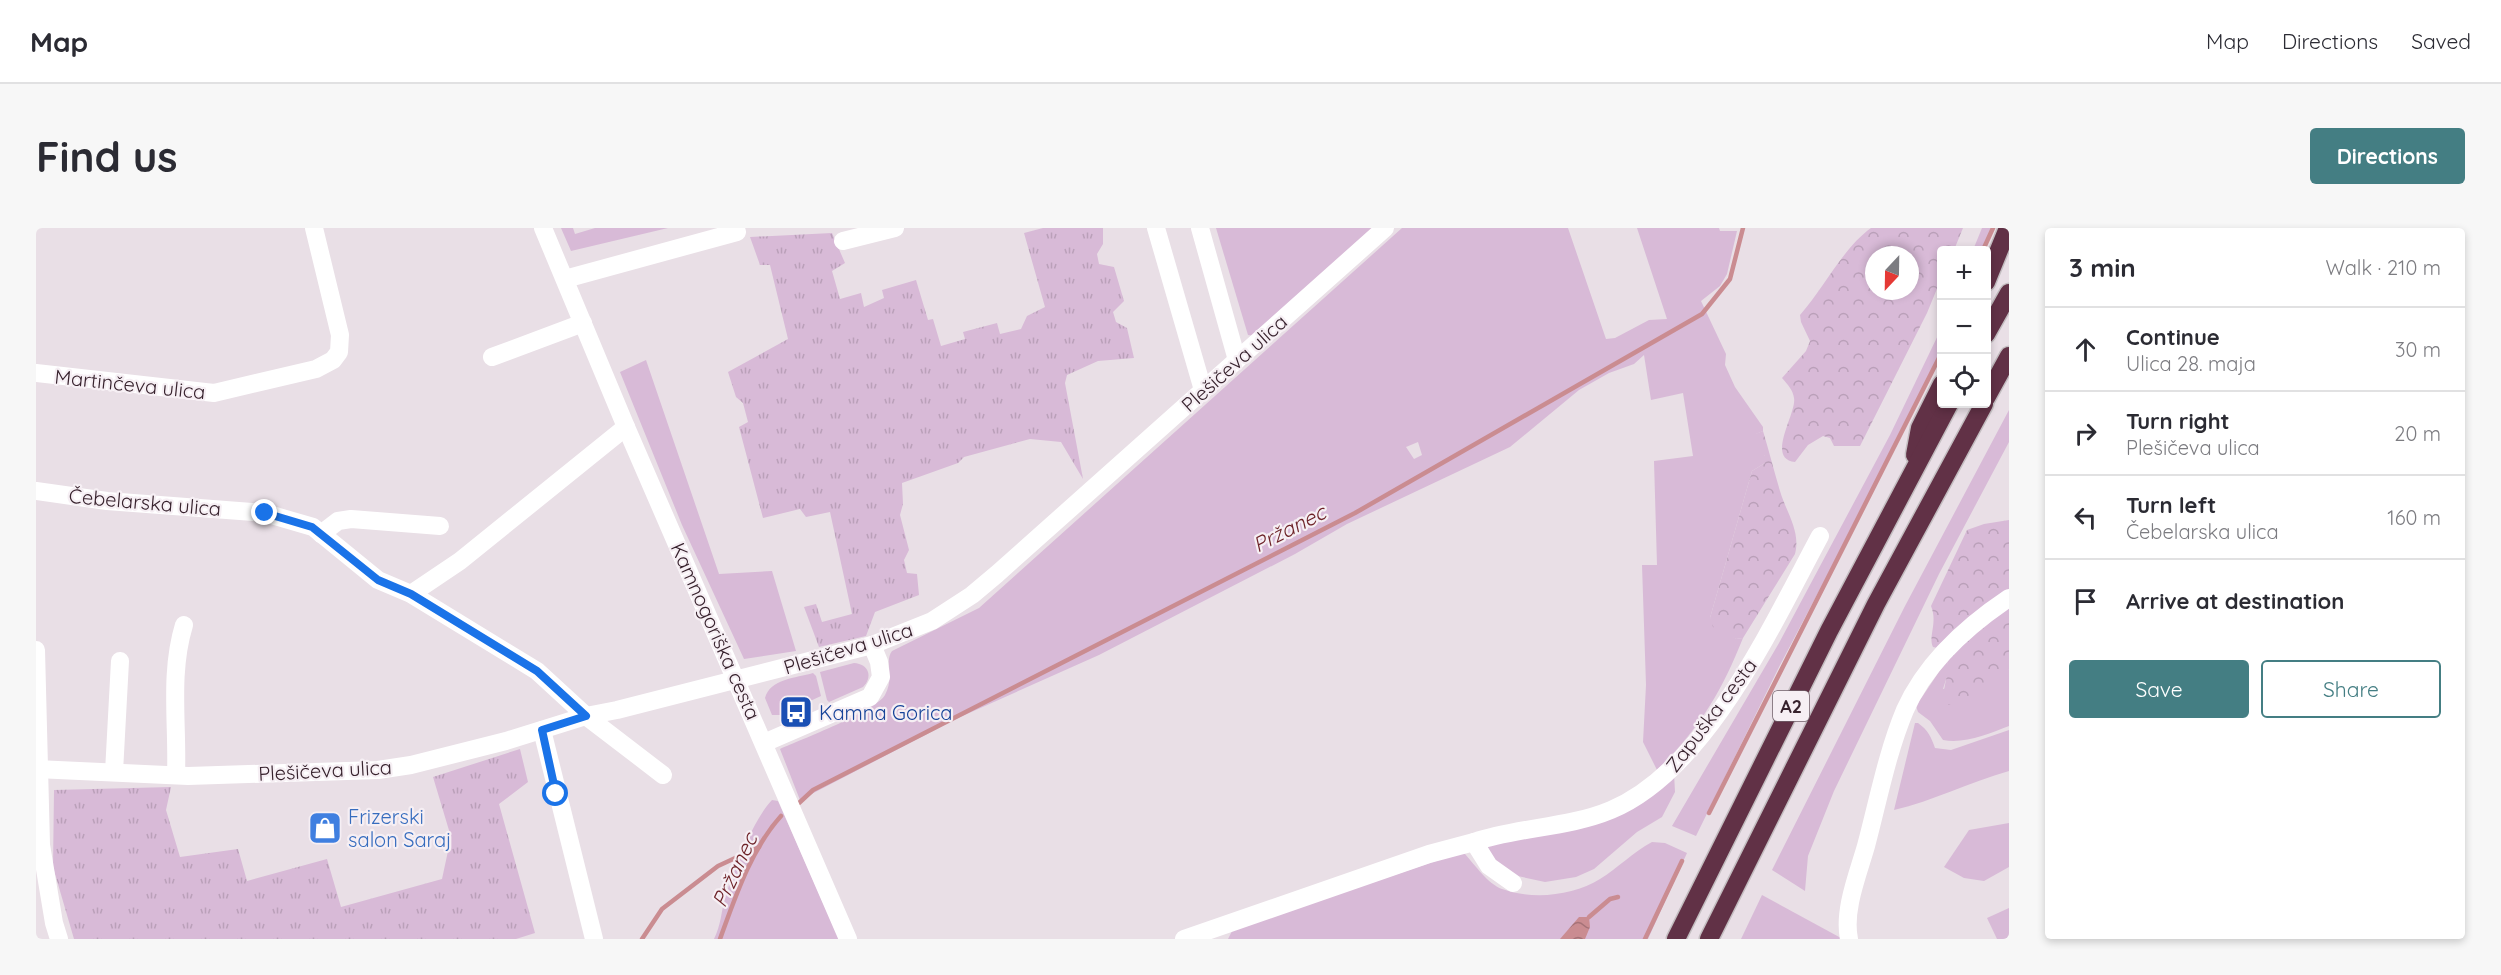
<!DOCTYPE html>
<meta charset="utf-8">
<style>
:root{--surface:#fff;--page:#f7f7f7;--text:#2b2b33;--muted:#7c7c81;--line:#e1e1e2;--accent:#447e83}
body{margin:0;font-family:Quicksand,sans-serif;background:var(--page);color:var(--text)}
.controls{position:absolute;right:18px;top:18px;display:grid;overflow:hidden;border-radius:6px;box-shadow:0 3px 9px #0003}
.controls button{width:54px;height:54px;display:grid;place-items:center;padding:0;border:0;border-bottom:2px solid var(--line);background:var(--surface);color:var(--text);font:30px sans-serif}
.compass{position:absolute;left:1829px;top:18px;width:54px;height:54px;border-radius:50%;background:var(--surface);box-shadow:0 3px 9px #0003;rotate:202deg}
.stop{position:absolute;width:18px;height:18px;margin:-14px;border:4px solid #1a73e8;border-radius:50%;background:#fff}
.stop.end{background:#1a73e8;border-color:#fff;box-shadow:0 2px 6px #0008}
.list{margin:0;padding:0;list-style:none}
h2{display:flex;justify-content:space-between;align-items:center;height:78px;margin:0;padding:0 24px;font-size:26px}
h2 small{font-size:20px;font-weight:400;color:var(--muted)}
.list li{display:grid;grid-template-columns:39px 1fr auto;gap:18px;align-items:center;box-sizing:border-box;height:84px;padding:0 24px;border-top:2px solid var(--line)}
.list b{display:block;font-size:22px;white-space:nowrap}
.list p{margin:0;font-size:20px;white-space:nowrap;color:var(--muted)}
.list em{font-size:20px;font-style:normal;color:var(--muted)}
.actions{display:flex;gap:12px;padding:18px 24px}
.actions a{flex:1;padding:14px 0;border:2px solid var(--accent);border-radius:6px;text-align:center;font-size:21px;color:var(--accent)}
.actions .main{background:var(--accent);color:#fff}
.icon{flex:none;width:33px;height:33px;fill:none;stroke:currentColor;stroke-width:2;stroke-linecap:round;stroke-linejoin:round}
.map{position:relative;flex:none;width:1973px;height:711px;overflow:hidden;border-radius:6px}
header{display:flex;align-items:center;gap:36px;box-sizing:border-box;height:84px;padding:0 30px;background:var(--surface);border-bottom:2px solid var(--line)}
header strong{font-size:28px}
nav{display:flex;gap:33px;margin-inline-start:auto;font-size:21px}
.intro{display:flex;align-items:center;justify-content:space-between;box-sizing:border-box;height:144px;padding:0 36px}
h1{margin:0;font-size:42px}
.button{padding:15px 27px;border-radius:6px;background:var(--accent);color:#fff;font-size:21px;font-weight:700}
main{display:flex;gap:36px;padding:0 36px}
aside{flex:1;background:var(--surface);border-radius:6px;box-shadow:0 3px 9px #0003}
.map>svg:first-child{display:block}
</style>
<header>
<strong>Map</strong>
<nav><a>Map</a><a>Directions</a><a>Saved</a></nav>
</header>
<div class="intro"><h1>Find us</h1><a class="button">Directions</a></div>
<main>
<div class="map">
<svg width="1973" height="711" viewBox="0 0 1973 711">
<defs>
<pattern id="forest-crowns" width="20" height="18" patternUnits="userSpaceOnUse" patternTransform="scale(1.5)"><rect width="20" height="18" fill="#d8bad7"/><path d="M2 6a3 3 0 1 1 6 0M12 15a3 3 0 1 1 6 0" fill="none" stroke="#baa0b9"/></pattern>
<pattern id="park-tufts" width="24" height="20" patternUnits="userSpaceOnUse" patternTransform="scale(1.5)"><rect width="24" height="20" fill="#d8bad7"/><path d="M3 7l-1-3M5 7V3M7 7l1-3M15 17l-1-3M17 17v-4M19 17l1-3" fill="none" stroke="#baa0b9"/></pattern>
<pattern id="water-waves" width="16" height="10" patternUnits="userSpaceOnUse" patternTransform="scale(1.5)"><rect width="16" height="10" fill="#ca8c91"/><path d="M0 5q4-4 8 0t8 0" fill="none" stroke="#a57277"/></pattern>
</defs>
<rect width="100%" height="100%" fill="#e9dfe6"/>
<g fill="#d8bad7" fill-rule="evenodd">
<path d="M525,0h12l2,6 20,-6h73l-97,23z"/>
<path d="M1180,0h159l-119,108 -8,-1z"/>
<path d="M1366,0h166l38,111 9,-1 34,-18 18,-1 -30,-91h82l1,3h17l-10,43 -7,12 -19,15 25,53 -1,11 10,22 28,40v4l-7,3 9,22v7l-13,8 -42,147 26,21 7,-1c-22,55 -43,90 -86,132l-14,-28 3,-57 -4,-120h15l-3,-104 39,-5 -10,-63 -32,7 -7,-45 -10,9 -25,9 -30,17 -69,57 -163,77 -52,30 -196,101 -141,63 -158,82 -20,-51c20,-9 96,-38 105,-54 10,-18 -1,-34 7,-44l87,-43zM1382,214l4,13 -8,4 -8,-12z"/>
<path d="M1946,0h11l-10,22h-10z"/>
<path d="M1905,101v22l-39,82 -123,234 -83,169 -24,-10 107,-183 111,-208z"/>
<path d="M610,132l73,214 53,-3 24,80 -52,8 -62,-134 -62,-153z"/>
<path d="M1973,182v32l-70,132 -105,217 -26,65 -3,35 -33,-21 133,-264z"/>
<path d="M1911,432l2,10 -6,19 66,-20v57c-21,8 -44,18 -66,14l-13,-19 -12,-9 -2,-6z"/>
<path d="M818,435c15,1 19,14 9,24l-34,15 -2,-2 -7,-28z"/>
<path d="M777,445l3,3 5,20 -41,19h-8l-7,-17c5,-19 31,-20 48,-25z"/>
<path d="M1879,495h3c10,7 13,14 17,25l16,2 58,-20v41c-39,11 -76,30 -115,39z"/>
<path d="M1638,545l1,19 -13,25 -25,15 -43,37 -18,8 -31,5 -32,-7 -20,-14 -6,-16 96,-21z"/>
<path d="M736,572l6,1 61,138h-125c7,-14 7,-26 11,-41 7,-24 29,-80 47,-98z"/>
<path d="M1973,595v44l-25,14 -20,-3 -20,-11 25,-37z"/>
<path d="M1616,614l13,1 22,10 -39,86h-420l5,-10 224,-75h8c10,11 23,30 37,35 30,11 71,7 98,-10 18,-11 33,-27 52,-37z"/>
<path d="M1726,667l79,43 1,1h-101z"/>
<path d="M1973,680v31h-12l-10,-21z"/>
</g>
<g fill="url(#forest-crowns)" fill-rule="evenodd">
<path d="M1835,0h92l-9,22h-12l-1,29 -14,34 -67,133h-26l-4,-8 -7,-2 -15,9 -13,17c-30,-3 2,-49 -1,-64 -1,-8 -6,-13 -12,-20l24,-27 4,-10 -9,-19 -1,-7c24,-27 43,-67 71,-87zM1838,27h36v36h-36z"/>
<path d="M1727,203c6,20 11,40 17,60 6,21 21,40 15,63l-52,84 -7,1 -23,-12 -3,-9 42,-147 13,-8v-7l-13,-16 3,-6z"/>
<path d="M1973,292v70l-71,58 -5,-1c-5,-11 5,-24 -2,-41l36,-76 17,-6z"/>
<path d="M1973,376v65l-20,17 -40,19 -5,-4c-2,-15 6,-26 3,-41l12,-13z"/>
</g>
<g fill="url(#park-tufts)">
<path d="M1007,0h60v16l-6,10 2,10 15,3 10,34 -11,11 3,10 11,6 7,30 -36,3 -31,14 -2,8 18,96 -22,-37 -31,-3 -66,18 -6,6 -56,20 1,21 -3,11 9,35 -5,10 3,13 10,1 2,21 -44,17 -9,24 -47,11 -15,-40 12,-3 6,18 30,-8 -22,-102 -24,5 -6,-8 -37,9 -24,-91 9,-5 -5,-19 -7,-6 -8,-25 60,-33 -18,-74h-10l-10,-28 82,-4 13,30 -13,8 8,28 21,-6 3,14 20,-9 -2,-8 34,-10 12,40 5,-1 8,27 24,-7 -2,-7 34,-9 3,11 21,-5 6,-13 18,-9 -21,-74z"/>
<path d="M484,521l8,33 -29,22 36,129 -19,6h-442l-21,-72 1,-77 117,-3 -5,23 14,47 58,-8 9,32 80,-22 14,48 101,-28 9,-42 -18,-60z"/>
</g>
<path fill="url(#water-waves)" d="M1543,689h10l1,10 -5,12h-25z"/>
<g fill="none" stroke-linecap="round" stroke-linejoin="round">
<g stroke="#ca8c91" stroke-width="4.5">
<path d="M1947,22l10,-22"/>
<path d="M763,575l14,-13 542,-277 347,-199 28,-35 13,-51"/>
<path d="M1673,585l233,-461"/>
<path d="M1553,689l21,-18 8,-2"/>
<path d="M606,711l20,-30 56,-43 41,-19"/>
<path d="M684,711c15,-41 31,-90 61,-123"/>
<path d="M1609,711l37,-78"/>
</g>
<g stroke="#c3bdc0" stroke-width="21">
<g id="highway">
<path d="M1950,54l22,-54"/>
<path d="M1950,106l23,-41"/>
<path d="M1950,170l23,-42"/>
<path d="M1879,227l5,-27 22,-44"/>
<path d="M1640,711l153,-308 120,-227"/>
<path d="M1673,711l167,-335 108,-200"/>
</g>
</g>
<g stroke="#fff" stroke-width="18">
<path d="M507,0l83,199 222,512"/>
<path d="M1120,0l47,162"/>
<path d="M1164,0l37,132"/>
<path d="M807,13l52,-13"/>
<path d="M529,51l172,-47"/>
<path d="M456,129l91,-34"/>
<path d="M0,145l178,20 102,-24 17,-9 6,-8 1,-17 -26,-107"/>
<path d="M0,263l71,10 158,12 48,14 65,53 33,14 126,77 49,45 77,59"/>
<path d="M285,306l17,-13 13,-2 89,7"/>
<path d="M375,366l49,-33 166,-134"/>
<path d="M0,422l5,195 13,78 5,16"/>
<path d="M506,502l52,209"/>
<path d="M728,515l106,-46 11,-20 -2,-15 -7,-17"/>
<path d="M0,541l152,7 190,-6 33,-5 95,-24 80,-25 31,-6 255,-65 60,-24 40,-26 25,-21 388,-346"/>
<path d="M78,544l6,-111"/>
<path d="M140,547c2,-50 -7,-101 8,-150"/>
<path d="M1438,614c44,-15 94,-14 137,-32 96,-40 162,-187 209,-274"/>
<path d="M1148,711l245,-85 45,-12 15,24 24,17"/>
<path d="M1813,711c-6,-29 9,-65 17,-93 12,-45 21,-93 39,-136 21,-47 62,-84 104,-112"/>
</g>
<use href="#highway" stroke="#613146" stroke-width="18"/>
</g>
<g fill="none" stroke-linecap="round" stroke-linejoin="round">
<path stroke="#1a73e8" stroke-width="8" d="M229,285l47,14 66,53 33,14 126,77 49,45 -44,14 14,64"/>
</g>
<defs>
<g id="bus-square" transform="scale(1.725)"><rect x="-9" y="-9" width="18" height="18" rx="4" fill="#1a4fb4" stroke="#f6eff4"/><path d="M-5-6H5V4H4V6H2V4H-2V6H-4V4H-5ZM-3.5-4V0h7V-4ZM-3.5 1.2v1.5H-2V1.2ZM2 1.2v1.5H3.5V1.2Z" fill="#fff"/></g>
<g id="shop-square" transform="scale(1.725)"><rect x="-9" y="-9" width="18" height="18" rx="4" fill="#3f7fe0" stroke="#f6eff4"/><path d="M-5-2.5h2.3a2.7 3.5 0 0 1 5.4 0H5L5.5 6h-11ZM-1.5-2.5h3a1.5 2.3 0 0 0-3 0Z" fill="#fff"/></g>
</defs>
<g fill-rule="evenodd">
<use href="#bus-square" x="760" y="484"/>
<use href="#shop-square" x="289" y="600"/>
</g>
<g text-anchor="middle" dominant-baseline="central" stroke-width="4.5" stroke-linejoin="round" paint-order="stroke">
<rect fill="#f6eff4" stroke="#706069" stroke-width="1.5" x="1737" y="463" width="36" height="30" rx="4.5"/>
<g font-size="18" font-weight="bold" fill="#37222d">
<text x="1755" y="478">A2</text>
</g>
<g font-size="20" fill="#37222d" stroke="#f6eff4">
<text transform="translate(1198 135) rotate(-42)">Plešičeva ulica</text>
<text transform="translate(94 156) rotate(6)">Martinčeva ulica</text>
<text transform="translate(109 274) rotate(5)">Čebelarska ulica</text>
<text transform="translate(680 403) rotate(66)">Kamnogoriška cesta</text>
<text transform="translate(812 420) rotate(-17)">Plešičeva ulica</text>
<text transform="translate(1675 487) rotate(-53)">Zapuška cesta</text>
<text transform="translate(289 542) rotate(-3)">Plešičeva ulica</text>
</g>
<g font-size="20" fill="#164399" stroke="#f6eff4" text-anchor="start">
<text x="783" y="484">Kamna Gorica</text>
</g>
<g font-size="20" fill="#366cbe" stroke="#f6eff4" text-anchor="start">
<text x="312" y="588">Frizerski<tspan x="312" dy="23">salon Saraj</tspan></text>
</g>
<g font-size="21" font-style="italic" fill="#6d2227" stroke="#f6eff4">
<text transform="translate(1253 300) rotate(-27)">Pržanec</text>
<text transform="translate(698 642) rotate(-65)">Pržanec</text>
</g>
</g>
</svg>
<div class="controls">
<button>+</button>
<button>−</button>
<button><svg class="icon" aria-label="locate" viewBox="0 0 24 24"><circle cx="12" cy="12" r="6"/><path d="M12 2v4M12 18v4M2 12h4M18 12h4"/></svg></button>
</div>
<svg class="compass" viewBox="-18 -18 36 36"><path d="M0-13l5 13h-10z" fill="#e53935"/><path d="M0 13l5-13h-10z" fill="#7c7c81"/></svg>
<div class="stop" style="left:520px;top:566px"></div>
<div class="stop end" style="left:229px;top:285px"></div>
</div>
<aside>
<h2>3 min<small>Walk · 210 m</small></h2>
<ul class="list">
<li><svg class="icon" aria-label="ahead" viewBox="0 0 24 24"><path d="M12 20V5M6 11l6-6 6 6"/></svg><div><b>Continue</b><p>Ulica 28. maja</p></div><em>30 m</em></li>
<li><svg class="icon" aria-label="right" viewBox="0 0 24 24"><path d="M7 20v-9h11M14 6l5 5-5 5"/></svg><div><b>Turn right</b><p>Plešičeva ulica</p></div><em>20 m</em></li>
<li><svg class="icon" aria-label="left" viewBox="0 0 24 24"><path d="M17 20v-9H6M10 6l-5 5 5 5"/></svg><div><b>Turn left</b><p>Čebelarska ulica</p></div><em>160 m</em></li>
<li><svg class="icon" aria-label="arrive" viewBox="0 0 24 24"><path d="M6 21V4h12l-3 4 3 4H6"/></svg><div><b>Arrive at destination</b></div></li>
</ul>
<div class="actions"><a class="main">Save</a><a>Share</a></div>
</aside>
</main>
